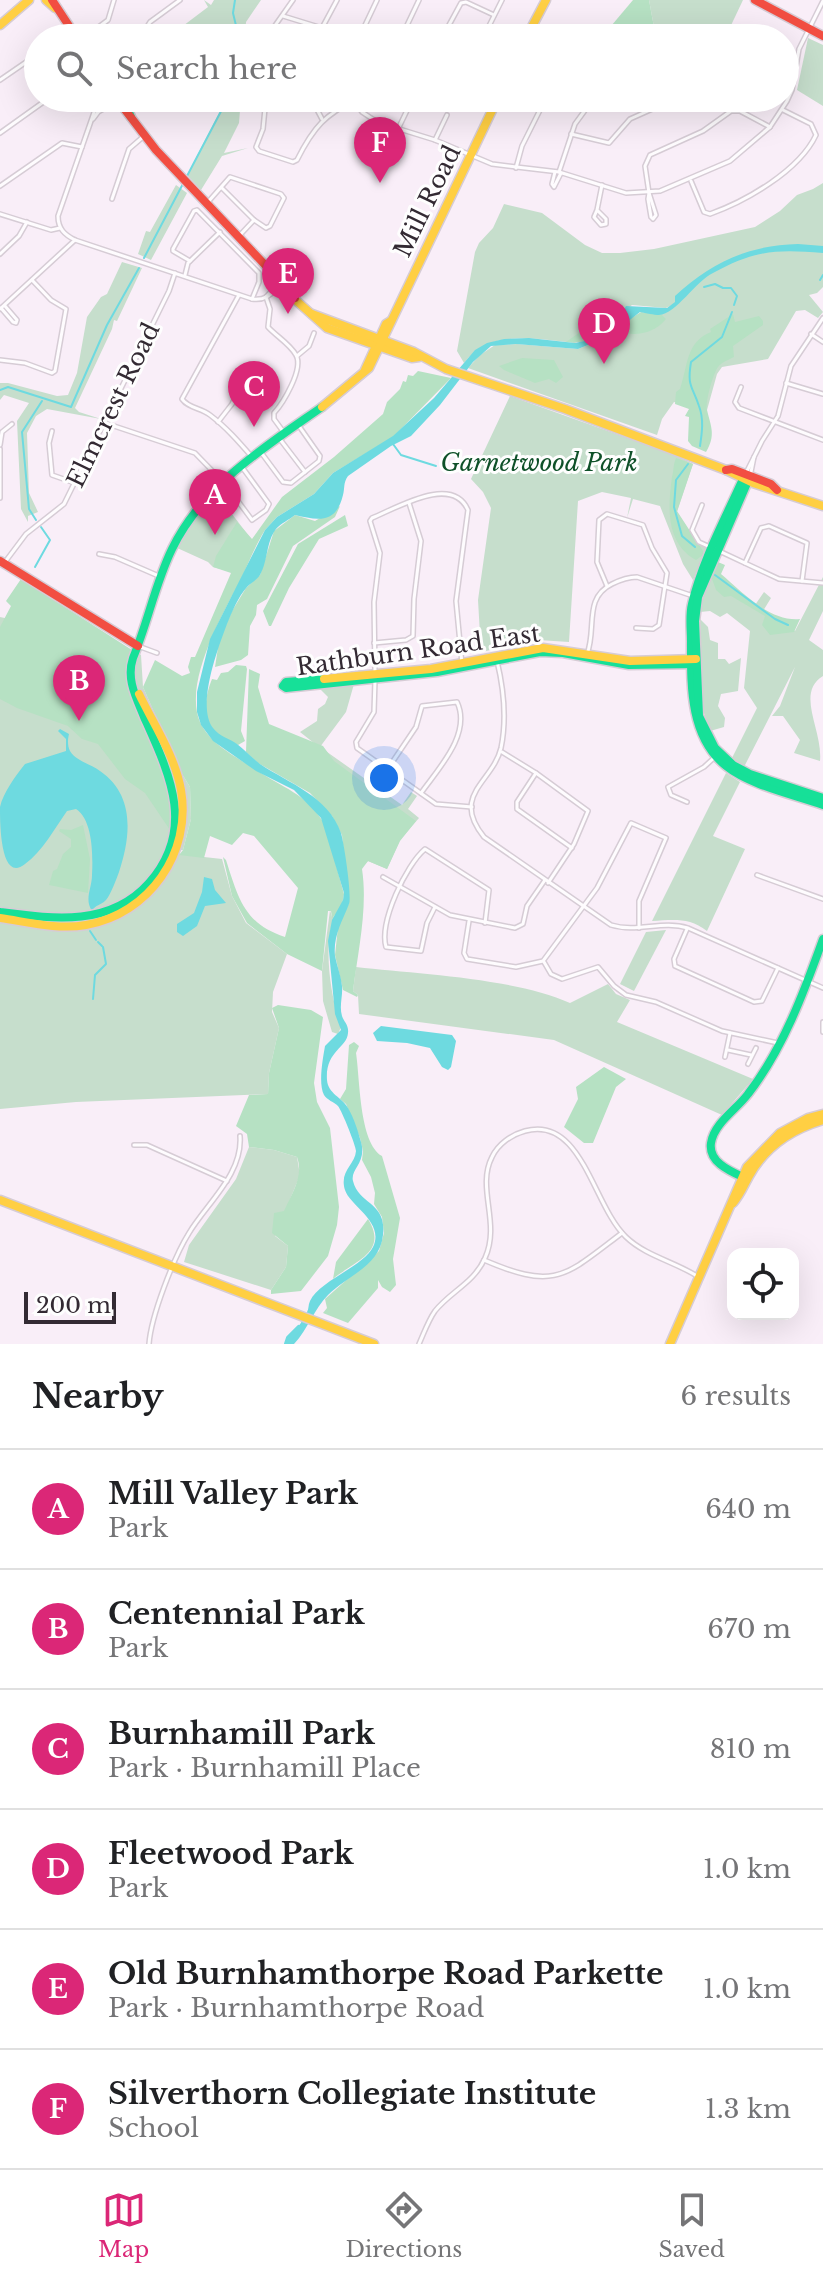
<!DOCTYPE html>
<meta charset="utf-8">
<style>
:root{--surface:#fff;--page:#f2f2f2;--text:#202124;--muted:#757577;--line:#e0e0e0;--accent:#db2777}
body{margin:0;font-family:"Libre Baskerville",serif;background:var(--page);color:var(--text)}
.controls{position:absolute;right:24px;bottom:24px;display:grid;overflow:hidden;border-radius:16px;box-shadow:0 8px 32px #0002}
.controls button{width:72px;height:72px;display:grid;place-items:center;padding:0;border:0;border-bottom:2px solid var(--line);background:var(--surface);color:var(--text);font:40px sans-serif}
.scale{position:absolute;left:24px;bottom:20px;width:92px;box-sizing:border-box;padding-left:8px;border:4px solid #332a33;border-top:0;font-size:22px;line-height:28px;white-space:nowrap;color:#332a33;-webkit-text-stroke:6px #fefefe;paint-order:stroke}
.you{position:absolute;left:384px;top:778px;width:28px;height:28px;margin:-20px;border:6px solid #fff;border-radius:50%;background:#1a73e8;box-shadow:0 0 0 12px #1a73e833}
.badge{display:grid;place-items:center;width:52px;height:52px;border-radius:50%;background:var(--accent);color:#fff;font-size:26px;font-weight:700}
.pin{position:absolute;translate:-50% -66px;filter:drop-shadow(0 2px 4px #0008)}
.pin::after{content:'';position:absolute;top:42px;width:28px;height:24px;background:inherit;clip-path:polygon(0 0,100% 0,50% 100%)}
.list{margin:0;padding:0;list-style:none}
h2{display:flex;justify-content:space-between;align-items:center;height:104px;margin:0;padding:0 32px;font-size:34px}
h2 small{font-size:26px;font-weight:400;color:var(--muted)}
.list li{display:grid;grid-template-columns:52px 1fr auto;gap:24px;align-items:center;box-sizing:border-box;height:120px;padding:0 32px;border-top:2px solid var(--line)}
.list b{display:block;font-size:30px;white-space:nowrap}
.list p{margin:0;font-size:26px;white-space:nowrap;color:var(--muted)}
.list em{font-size:26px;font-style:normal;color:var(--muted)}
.icon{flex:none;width:44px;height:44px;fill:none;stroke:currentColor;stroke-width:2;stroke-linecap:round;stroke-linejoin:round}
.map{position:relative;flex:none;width:823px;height:1344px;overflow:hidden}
.search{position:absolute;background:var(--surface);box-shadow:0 8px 32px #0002;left:24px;right:24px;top:24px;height:88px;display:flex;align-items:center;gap:20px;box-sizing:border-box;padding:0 28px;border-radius:44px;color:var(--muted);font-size:30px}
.sheet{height:824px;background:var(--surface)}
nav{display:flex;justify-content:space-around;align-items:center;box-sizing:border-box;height:112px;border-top:2px solid var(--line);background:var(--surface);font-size:22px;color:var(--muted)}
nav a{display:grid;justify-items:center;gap:4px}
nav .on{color:var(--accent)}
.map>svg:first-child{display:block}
</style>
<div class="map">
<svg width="823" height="1344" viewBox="0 0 823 1344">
<rect width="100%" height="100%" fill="#f9eef8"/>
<g fill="#c6decc">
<path d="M204,0l7,5 3,-5h47l-15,22 -1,16h-78l41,-31z"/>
<path d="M649,0h94l-18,38h-69z"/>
<path d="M808,38l15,7v61l-26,-16z"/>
<path d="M203,98h38l-2,25 -15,30 24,-5 -26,8 -21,34 -14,-15 34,-66z"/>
<path d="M823,183v104l-6,6 -8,2 14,17 -5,6 -13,-8 -9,1 -28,48 -46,8 -5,7 -10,36 -33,-8 -12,17 -5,16 -189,-67 12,-13 15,-10 22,-1 61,5 30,-12 14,-13 37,-9 13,-10 -6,3 -34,-3 -57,38c-38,-4 -85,-15 -111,20l-7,-12 18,-99 4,-9 14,-15 11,-24 38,9 43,32 17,8h18l34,-4 101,-22 25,-16 17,-16 16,-6z"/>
<path d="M176,185l11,8 -36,67 -13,-6 8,-23 4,1z"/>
<path d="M122,262l20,6 -25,53 -3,-1 -2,9 -37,79 4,4 22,7 -54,-10 -11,7 -9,17 2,60 9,19 -10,4v6l-7,-13 -4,-88 12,-18 -25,-8 -4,5v-17h8l49,13 11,-1 9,-22 10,-56 14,-20 6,-3z"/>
<path d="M510,396l165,59 18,9 -16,48 19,30 11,6 -14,32 -10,-16 -23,-58 -27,-7 -6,19 4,-20 -29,-6 -24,9 -9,141 -31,-2 -57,12 -3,-52 13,-92 -8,-16 -12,-13z"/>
<path d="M215,492l37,48 -20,32 -19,-5 -5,-5 -33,-15 21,-33z"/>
<path d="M715,570l1,5 39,30 9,-13 7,6 -8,13 32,20 28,-54v34l-14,29 14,10v26c-28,17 0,54 -3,85l-26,-8 6,-13 -17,-24h-11l8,-10 15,-39 -51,100 -12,-9 25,-50 -13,-20 6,-57 -23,-18 -7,4 -10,-6 -10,1 5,-23z"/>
<path d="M0,617l116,25 25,13 2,32 36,82 11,18 1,32 -8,31 -17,1c-12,35 -49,61 -85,65 -26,3 -55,-5 -81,-8z"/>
<path d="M700,619l8,8 2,13 8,3v16h7l4,5 12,-6 -3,33 -17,3 -3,12 7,12 -1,9 -14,4 -7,-21z"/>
<path d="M354,684l-8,28 -26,35 82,58 9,-13 6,4 -9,13 11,9 -19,22 -13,29 -19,-8 -3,3 -46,-117 -19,-15 17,-11 1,-12 7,-5 3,-7 -8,-8z"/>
<path d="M726,773l14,9 -27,54 32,13 -38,82c-18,-14 -34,-11 -55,-10z"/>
<path d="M177,854l45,5 10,37 14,27 41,31 -14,38 -1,20 7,16 -10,45 -1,21 -192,8 -76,7v-188c76,8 141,16 177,-67z"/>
<path d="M330,910l2,7 3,-1c-13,29 -4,82 6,111l-3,7 -6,-2 -9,-31 -1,-30z"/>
<path d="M666,930l-32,61 -14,-7 26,-52z"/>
<path d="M356,967c62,7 158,11 214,36l38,-19 8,10 14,6 -13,22 136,57 -31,36 -168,-75 -195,-26 -1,-19 -5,-4z"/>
<path d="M249,1147l25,3 23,7 3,18 -25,61 13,10 -2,21 -15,23 -87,-28 5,-17 47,-66z"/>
</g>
<g fill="#b6e1c3">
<path d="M633,0h16l7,38h-55z"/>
<path d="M641,312l21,3 4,4c-12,15 -32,18 -49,12l5,-7z"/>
<path d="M623,313c-12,20 -33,32 -57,29l37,-26z"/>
<path d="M733,314l2,8 24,-6 4,5v4l-30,21 1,11c-6,3 -12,5 -16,10 -5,7 -13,35 -11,43 4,17 9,25 -1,42l-14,-6 -4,-5 1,-24 -4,-1 4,-7 -14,-5 1,-12 4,-3c8,-24 6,-47 31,-57l-1,-3z"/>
<path d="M522,358l32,2 9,17 -7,6 -7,-4 -14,4 -31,-13 -5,-4z"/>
<path d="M418,371l33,7 -58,59 -60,36 -19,21 -37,23 -12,13c-10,16 -16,32 -24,49 -18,35 -58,103 -41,143 10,22 35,34 55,47 27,19 52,24 70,56l19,69c-1,9 -4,18 -12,24l-1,-7h-3l-6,60 -35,-17 -40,-31 -15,-27 -9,-39 3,3c12,37 18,64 59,77l13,-49 -44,-52 -11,-3 -11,12 -22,-9 -6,22 -25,-3 4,-5 8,-31 -1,-32 -11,-18 -36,-82 12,-27 27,16 8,-3 -2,-6 3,-10h4l36,-84 -18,-6 3,-11 21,-34 15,17 30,-42 52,-40 49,-43 4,-12 13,-13 3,-8 3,1 2,-7 5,1z"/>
<path d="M676,458l17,6 -16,47 26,40v4l-7,5c-31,-17 -28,-54 -24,-83 2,-7 1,-12 4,-19z"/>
<path d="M340,506l-5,11 -42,29 -26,53 -10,6 -1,10 -6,11 -2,29 -7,5 -26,7 4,-26 13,-30 14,-23 14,-13 14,-44 21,-16 20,6z"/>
<path d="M345,515l3,11 -29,13 -30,49 -18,38h-2l-6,-15 35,-67z"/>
<path d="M718,562l7,3 -4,9c21,18 49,48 79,45l-6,13 -24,3 -8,-10 3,-9 -34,-20 -7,1 -8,-7 -5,-14z"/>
<path d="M21,579l111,71 -5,28 46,116 2,20 -3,19 -27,-40 -20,-14 -27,-35 -16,-5 -14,-13 -51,-18 -17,-9v-72l11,-21 -5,-5z"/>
<path d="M236,665l10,1 1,3 -6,62 4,10 -7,4c-6,-4 -13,-5 -18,-9 -19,-15 -16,-37 -8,-57l5,1 4,-7 7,-1z"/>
<path d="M249,669l11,5 -2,13 11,37 54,22 11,15 82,60 -16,20 -13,28 -19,-8 -6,8c6,39 -4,82 -9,122l5,4 -1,2 -14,-7 -8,-35 3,-28 11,-24 -7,-68 -10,-19 -22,-23 -52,-30 -12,-11z"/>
<path d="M83,825l7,34 -2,34 -39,-8 4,-14 4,-2 6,-15 8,-7v-8l-12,-8 1,-2 11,1z"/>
<path d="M278,1005l33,5 12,7 -9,66 3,19 13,26 9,79 -2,18 -9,31 -27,35 -30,3v-4l15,-23 2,-21 -16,-13 2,-20 10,-2c8,-18 20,-35 13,-54l-23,-7 -25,-3 -2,-13 -11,-8 13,-31 19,-1 1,-21 10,-45 -7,-20z"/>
<path d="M354,1042l5,4 -3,7c4,25 3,90 26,103l18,62 -7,41 3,26 -6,7 -8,-5 -4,-7v8l-30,35 -25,-10 4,-5 -2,-9 54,-48 5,-18 -2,-16 -8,-13 1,-11 -4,-16 -9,-17 1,-9 -3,-13 -14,-34 -6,-5 6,-10 3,-44z"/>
<path d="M604,1067l22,12 -10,8 -23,56h-9l-20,-16 14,-28 -2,-12z"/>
<path d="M368,1219c21,34 -14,42 -35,60l3,-17z"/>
</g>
<g fill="#6edae0">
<path d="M798,244l25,2v7c-46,-4 -68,-3 -110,20 -17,8 -37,41 -54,42 -5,0 -13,-2 -19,-3l-32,25 -30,12 -62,-5 -25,2 -18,16 -33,43 -29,31 -20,10 -43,30c-5,7 -3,12 -5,19 -7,30 -26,25 -48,20 -6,5 -14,8 -19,14 -10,13 -8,32 -16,46 -3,5 -9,8 -13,12 -9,10 -15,25 -20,37 -9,24 -31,82 -14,104 7,9 16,10 24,16 8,6 15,14 23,20 30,20 68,32 81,69 3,10 11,63 8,71 -7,18 -16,32 -14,52 2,10 6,20 7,30 1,10 -3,20 0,30 2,6 7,9 6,17 -1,15 -23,18 -21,47 1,14 15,17 21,28 6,10 10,23 13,34 6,21 -11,27 -8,39 6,24 34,21 30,54 -3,31 -35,40 -55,60 -14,14 -20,34 -34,49h-6c6,-11 13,-20 19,-32 2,-3 1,-7 3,-11 9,-20 54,-35 63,-54 12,-25 -23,-41 -28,-57 -6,-19 10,-25 11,-39 0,-5 -14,-40 -18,-45 -4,-4 -11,-6 -14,-11 -6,-11 -1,-37 1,-49l16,-16 -6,-16 -7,-73 4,-21 11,-20 1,-7 -23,-75 -27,-28 -38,-19 -43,-30 -12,-16 -4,-13v-20l13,-53 55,-109 12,-13 37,-23 19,-21 60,-37 41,-38 41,-48 12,-7 17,-4 25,-1 46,5 19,-4 22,-14 10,-19 41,2 8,-6v-6c36,-33 73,-51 123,-52z"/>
<path d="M60,729l9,5c-1,4 -2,11 1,17 6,10 21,13 30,20 35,24 31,65 19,101 -3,8 -8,22 -13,28 -6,6 -10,4 -14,11 -8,-12 0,-23 0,-36 1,-19 1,-55 -16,-66l-9,2c-12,17 -25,41 -42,53 -25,20 -25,-42 -25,-57 3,-14 16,-32 25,-43l41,-13v-12l-8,-8z"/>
<path d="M204,877l8,2 3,11 11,13 -21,3 -8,20 -14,10 -6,-4v-8l17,-11 8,-21z"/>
<path d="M381,1026l71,9 4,6 -5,26 -3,3 -6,-3 -12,-19 -23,-5 -30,-2 -4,-8z"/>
</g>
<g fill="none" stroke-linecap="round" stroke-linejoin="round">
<g stroke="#6edae0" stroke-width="2">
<path d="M235,0l-2,13 6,25"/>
<path d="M144,258l84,-160"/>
<path d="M820,280l3,-5"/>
<path d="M704,287l11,-3 8,4h8l6,8 -3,9"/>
<path d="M0,390l8,-3 63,20 36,-82 32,-57"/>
<path d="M393,444l8,11 35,11"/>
<path d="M700,446c2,-13 4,-27 -1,-40 -7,-21 -12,-19 -8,-44l31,-25 10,-25"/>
<path d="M688,464l-12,16 -2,27 8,29 13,11"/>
<path d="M36,520l-7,-11 -7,-77 20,-31"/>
<path d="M35,567l15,-27 -9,-13"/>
<path d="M715,575l60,44 13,6"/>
<path d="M90,931l6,9"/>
<path d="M98,942l4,4"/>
<path d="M93,999l2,-24 11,-11 -3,-17"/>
</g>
<path stroke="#6edae0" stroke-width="6" d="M287,1344l2,-6 10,-10"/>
<g stroke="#d6ccd5" stroke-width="6">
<g id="street">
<path d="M283,16l39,12 15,-28"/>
<path d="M533,26l21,12"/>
<path d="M84,38l24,-18 6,-20"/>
<path d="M140,38l10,-16 30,-22"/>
<path d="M271,38l3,-11 19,-27"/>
<path d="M359,38l18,-38"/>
<path d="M401,38l18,-38"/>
<path d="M442,38l19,-35 5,-1 28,13"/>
<path d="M483,38l19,-38"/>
<path d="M0,80l32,-22 6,1"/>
<path d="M99,98l-41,118c0,13 7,19 17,24l177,59c12,2 19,-4 28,-13"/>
<path d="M266,98l-3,31 -7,18 3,4 34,11 4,-2c17,-34 28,-45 61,-62"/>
<path d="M311,98l11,21"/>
<path d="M352,98l10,14 15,10 58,18 57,24 67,8 67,21 34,-2 70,-30 40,-34 17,-26 5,-11 7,-41 24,-48"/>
<path d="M572,98l14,8"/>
<path d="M100,111l18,-10"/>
<path d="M93,119l9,-12 13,-9"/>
<path d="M399,127l14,-29"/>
<path d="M0,133l49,-35"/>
<path d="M571,134l38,9 21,-24 47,-21"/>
<path d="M435,140l12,-25"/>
<path d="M516,168l6,-22 24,-48"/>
<path d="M555,172l-3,12 2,3 7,-14"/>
<path d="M559,172l16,-48 19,-26"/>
<path d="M691,181l13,31 6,2c36,-13 89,-43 106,-79l-5,-11 -28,-14"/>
<path d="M0,186l62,-43 20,4"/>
<path d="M649,193l-4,-27 5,-11 53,-24 28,-20h9l30,16"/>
<path d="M649,193l7,22 -3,4 -2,-2 -3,-18z"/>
<path d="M112,199l17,-50 15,-13"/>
<path d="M208,202l22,-25 51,17 3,4 -14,28 -4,2 -12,-8 -32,-32"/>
<path d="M597,210l-3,7 7,8 5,-1v-5l-9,-9 5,-25"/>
<path d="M0,214l51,16 9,-2"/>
<path d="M240,235l14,-15"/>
<path d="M0,254l19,-18 8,-14"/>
<path d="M190,261l-17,-10v-2l21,-38 3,-1 62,63v9l-7,17"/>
<path d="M185,275l3,-12 32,-31"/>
<path d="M239,295l-57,104c6,9 19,9 28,16 16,12 29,27 42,42"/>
<path d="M266,297l4,12 -2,18c8,9 22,17 28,28 8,14 -13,48 -22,58v6l11,15"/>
<path d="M266,297l13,-14"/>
<path d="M1,308l12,14 3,1 1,-3 -12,-14"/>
<path d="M0,309l75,-69"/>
<path d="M811,334l12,8"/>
<path d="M297,356l12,-10 5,-13"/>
<path d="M0,360l25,3 27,10 3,-2 11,-62 -15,-9 -19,-20"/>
<path d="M786,383l37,11"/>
<path d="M741,387l-6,15 4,6 84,32"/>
<path d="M218,422l14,-18 19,-40"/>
<path d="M105,423l90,30 31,32 26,35 14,-10 3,-6 -27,-37"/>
<path d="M52,431l-3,12 3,32 23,8"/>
<path d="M279,438l26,34"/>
<path d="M0,445l2,-13 10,-8"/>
<path d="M0,449v49"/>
<path d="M260,451l23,31 8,1 28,-22 1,-5 -21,-30"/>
<path d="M746,473l16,-32 16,-25 13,-50 32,-48"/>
<path d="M750,477l4,-20"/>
<path d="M702,505l-10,25 7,12 11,5"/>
<path d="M717,550l62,29 44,4"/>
<path d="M99,554l16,3 46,20"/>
<path d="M5,562l21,-28 38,-30 105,-213 6,-18"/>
<path d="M745,563l16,-35 8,-2 38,17 -5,38"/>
<path d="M607,586l-10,-24 2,-42 8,-6 36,11 9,23 15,25 -8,52 -6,4 -17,-1"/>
<path d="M374,643l32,-3 7,-4 1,-37 7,-58 -12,-38"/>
<path d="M138,646l19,7"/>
<path d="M587,654c10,-25 -4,-56 25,-70 8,-4 15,-7 25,-7l56,19"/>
<path d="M497,661c7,29 10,58 4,87 -8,34 -51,47 -17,89l127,88c26,8 51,-5 77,3l135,60"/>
<path d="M375,673l-1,-71 6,-49 -10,-32 2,-3c25,-10 80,-44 96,-8l-12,91 6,63"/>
<path d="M375,680l-1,32 -18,30 1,6 79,56 36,3"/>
<path d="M502,752l34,21 52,38 -14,33 -26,39"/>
<path d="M387,770l29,-43 6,-21 35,-4c15,32 -19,67 -36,91"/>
<path d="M536,773l-19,29v7l55,39"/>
<path d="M687,802l-16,-7 -3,-8 36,-20 12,-11"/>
<path d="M757,875l66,24"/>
<path d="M383,877l67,38 65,13 8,-4 4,-18 18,-26"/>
<path d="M435,907l-8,16 -6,28 -35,-4c-7,-25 20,-82 39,-98l64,41 -4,33"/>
<path d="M469,921l-5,32 3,6 49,8 27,-6 54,-73 34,-65 35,15 -27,63v27"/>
<path d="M687,929l-13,30 1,7 79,36 8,-1 16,-33"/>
<path d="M544,962l7,12 11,5 36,-12 16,19 12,9 30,7 66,29 56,12"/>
<path d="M823,1022v10"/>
<path d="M728,1050l23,5"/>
<path d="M725,1057l5,-24"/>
<path d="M748,1064l8,-16"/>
<path d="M134,1145h13l80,36"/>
<path d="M484,1260c72,31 81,16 138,-27"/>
<path d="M149,1344c2,-28 25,-87 40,-111 18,-30 54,-59 51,-97"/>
<path d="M419,1344c5,-11 9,-23 16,-33 16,-20 39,-28 50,-53 16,-35 -9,-70 7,-101 6,-13 19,-22 33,-26 57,-16 68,75 101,106 21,20 51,25 74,41"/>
</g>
</g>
<g stroke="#d6ccd5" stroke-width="11">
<g id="fast">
<path d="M123,98l8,19"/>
<path d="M743,479c-18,40 -41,82 -51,125 -3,12 -1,25 -1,37 0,43 -2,95 35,125 23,19 69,29 97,39"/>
<path d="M748,481l-50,116 -3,24 4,95 16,32 18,17 17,9 73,24"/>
<path d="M324,679l-38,3 -3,4 3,2 151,-16 103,-20 23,1 66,12 67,-1"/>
<path d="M0,912c54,7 110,15 149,-29 48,-54 20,-110 -5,-166 -8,-20 -18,-38 -11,-59 15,-36 22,-74 39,-109 31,-64 94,-103 150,-142"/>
<path d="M747,1179c-15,-7 -39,-16 -36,-36 3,-20 26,-34 37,-49 35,-45 56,-102 75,-155"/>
</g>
</g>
<g stroke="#d6ccd5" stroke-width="11">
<g id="slow">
<path d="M46,0l9,8"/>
<path d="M0,25l29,-25"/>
<path d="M526,38l20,-38"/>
<path d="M267,267l24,29 36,32 85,30 7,-1"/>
<path d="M312,314l102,38 32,17 119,40 161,61 27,13 70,23"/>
<path d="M365,370l21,-46 5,-3"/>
<path d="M322,407l47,-39 129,-270"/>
<path d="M324,679l107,-10 112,-21 87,13 66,-2"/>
<path d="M0,918c28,4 58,12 86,7 63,-11 106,-72 95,-135 -6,-34 -27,-65 -42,-96"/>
<path d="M0,1200l374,144"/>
<path d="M733,1203c7,-8 11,-18 16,-27 16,-29 43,-47 74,-56"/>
<path d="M670,1344l77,-177 33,-34 28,-15 15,-4"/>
</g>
</g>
<g stroke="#d6ccd5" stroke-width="11">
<g id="jam">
<path d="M52,0l25,38"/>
<path d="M755,0l68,36"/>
<path d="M116,98l40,52 111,117 5,1 23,26v4"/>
<path d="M726,470l6,-1 39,15 6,6"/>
<path d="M0,561l138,85"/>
</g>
</g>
<use href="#street" stroke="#fefcfe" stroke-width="3"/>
<use href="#fast" stroke="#16e098" stroke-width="8"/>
<use href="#slow" stroke="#ffcf43" stroke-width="8"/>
<use href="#jam" stroke="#f24e42" stroke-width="8"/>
</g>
<g text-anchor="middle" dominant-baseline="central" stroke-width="6" stroke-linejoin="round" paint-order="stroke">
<g font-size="24" fill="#332a33" stroke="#fefefe">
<text transform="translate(427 201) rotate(-64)">Mill Road</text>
<text transform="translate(113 405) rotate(-64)">Elmcrest Road</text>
<text transform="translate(418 650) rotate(-8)">Rathburn Road East</text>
</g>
<g font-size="24" font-style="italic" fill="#0f5129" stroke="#fefefe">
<text x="539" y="462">Garnetwood Park</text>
</g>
</g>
</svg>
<div class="controls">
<button><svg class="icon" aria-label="locate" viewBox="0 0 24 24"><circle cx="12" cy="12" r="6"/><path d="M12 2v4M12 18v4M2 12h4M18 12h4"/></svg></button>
</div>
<div class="scale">200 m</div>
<div class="you"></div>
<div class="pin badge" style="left:215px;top:535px">A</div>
<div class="pin badge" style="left:79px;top:721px">B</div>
<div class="pin badge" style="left:254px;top:427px">C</div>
<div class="pin badge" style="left:604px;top:364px">D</div>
<div class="pin badge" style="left:288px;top:314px">E</div>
<div class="pin badge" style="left:380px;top:183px">F</div>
<div class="search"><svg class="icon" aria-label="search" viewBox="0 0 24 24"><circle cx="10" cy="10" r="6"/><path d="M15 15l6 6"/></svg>Search here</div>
</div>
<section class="sheet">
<h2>Nearby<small>6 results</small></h2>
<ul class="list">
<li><span class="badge">A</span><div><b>Mill Valley Park</b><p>Park</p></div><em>640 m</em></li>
<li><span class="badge">B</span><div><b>Centennial Park</b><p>Park</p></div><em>670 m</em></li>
<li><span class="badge">C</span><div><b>Burnhamill Park</b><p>Park · Burnhamill Place</p></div><em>810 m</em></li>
<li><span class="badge">D</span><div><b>Fleetwood Park</b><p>Park</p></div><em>1.0 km</em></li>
<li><span class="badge">E</span><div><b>Old Burnhamthorpe Road Parkette</b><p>Park · Burnhamthorpe Road</p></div><em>1.0 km</em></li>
<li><span class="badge">F</span><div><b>Silverthorn Collegiate Institute</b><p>School</p></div><em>1.3 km</em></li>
</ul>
</section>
<nav>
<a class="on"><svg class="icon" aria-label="map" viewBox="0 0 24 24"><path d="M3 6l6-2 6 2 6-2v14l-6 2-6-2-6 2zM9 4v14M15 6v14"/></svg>Map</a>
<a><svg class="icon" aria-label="directions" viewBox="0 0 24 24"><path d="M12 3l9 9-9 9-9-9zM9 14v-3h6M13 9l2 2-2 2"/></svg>Directions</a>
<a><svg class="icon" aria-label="saved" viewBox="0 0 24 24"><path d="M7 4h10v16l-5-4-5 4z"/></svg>Saved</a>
</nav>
